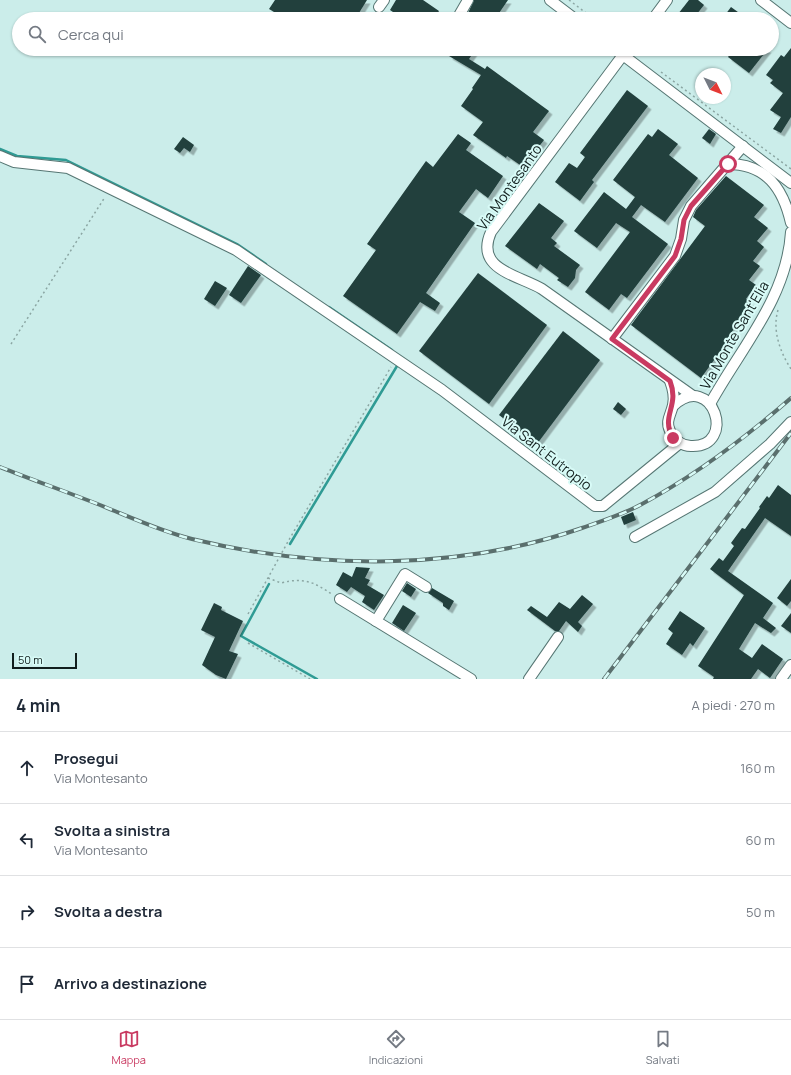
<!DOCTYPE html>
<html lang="it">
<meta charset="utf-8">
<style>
:root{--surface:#fff;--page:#f6f6f7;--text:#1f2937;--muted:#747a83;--line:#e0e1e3;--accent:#c93a61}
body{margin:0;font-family:Manrope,sans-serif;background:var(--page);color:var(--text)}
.compass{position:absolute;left:695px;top:68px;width:36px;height:36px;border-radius:50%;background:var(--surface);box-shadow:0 1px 3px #0004;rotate:132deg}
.scale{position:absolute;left:12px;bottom:10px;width:65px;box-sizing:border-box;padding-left:4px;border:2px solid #111e1d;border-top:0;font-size:11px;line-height:14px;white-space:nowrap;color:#111e1d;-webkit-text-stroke:3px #d8fbf7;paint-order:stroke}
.stop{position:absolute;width:12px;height:12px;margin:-9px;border:3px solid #c93a61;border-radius:50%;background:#fff}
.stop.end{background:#c93a61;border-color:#fff;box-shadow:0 1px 4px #0008}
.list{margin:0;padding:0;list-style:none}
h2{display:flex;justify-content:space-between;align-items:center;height:52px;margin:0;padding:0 16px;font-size:17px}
h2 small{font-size:13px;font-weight:400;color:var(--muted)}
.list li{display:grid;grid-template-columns:26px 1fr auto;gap:12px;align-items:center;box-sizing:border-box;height:72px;padding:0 16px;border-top:1px solid var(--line)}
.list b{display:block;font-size:15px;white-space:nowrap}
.list p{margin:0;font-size:13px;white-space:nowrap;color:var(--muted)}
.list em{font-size:13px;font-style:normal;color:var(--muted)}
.icon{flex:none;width:22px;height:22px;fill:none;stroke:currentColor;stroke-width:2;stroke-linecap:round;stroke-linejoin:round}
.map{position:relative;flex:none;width:791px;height:679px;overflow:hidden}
.search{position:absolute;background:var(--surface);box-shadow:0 1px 3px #0004;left:12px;right:12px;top:12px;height:44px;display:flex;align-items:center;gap:10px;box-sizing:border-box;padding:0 14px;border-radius:22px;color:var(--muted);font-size:15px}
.sheet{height:340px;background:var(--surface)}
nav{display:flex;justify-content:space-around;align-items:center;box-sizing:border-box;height:56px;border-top:1px solid var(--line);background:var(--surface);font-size:11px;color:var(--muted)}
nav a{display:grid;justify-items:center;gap:2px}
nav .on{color:var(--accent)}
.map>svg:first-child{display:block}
</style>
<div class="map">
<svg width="791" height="679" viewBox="0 0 791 679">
<defs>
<filter id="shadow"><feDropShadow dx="3.5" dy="3.5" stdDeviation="0" flood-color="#0004"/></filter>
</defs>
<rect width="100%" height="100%" fill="#cbedea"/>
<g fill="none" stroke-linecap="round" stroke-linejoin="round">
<g stroke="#2f9b94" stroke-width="2.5">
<path d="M0,149l17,7 49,4 171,84 29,20"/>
<path d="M329,307l63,43"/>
<path d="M290,544l107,-178"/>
<path d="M269,584l-28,52 76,43"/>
</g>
</g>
<g fill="#213f3c" filter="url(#shadow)">
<path d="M275,0h92l-8,13 9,6h-17l-11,-7 -4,7h-50l-17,-10z"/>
<path d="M396,0h27l16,11 -5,8h-37l2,-3 -9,-6z"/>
<path d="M474,0h34l-13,19h-23l1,-3 -5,-3z"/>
<path d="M689,0h9l6,5 -11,14h-8l-7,-5z"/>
<path d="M731,7l11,8 -3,4h-17z"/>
<path d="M791,48v69l-10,16 -8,-4 8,-12 -11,-7 13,-17 -13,-10 3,-3 -7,-5 15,-20 3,2z"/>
<path d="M454,49h22l-7,10 16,10 2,-3 62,45 -16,21 11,8 -21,27 -16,-11 -1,2 -33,-23 10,-13 -22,-16 12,-17 -1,-1 9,-13 -32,-19z"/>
<path d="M734,49h34l-19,24 -21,-16z"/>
<path d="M627,90l21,16 -56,74 2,2 -14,19 -25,-19 14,-19 8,5 8,-11 -5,-4z"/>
<path d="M658,129l20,15 -9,11 29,23 -33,44 -24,-17 -9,12 36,27 -41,54 -6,-4 -12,16 -24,-18 45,-60 -14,-9 -19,25 -23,-17 30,-39 22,17 9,-12 -22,-17 35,-46 4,3z"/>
<path d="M709,129l7,5 -6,10 -8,-6z"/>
<path d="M458,134l13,9 -5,7 37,26 -15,22 -12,-9 -17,23 16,11 -49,70 14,10 -5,8 -15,-9 -23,32 -54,-38 33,-46 -9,-6 59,-83 7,6z"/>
<path d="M183,137l11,8 -4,7 -6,-4 -4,5 -6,-4z"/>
<path d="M726,176l38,29 -10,12 14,11 -11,13 7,6 -11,14 7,5 -11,14 7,5 -10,14 6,5 -21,29 2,1 -32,44 -70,-53 74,-99 -12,-9 3,-7z"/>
<path d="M539,203l25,18 -13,17 6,5 -3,3 26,19 -4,5 -1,8 -7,9 -11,-7 2,-2 -19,-14 -3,5 -32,-23z"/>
<path d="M248,266l13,9 -20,28 -12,-8z"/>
<path d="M478,273l69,52 -58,79 -70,-53z"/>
<path d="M215,281l12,7 -12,18 -11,-7z"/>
<path d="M563,331l37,29 -63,84 -38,-29z"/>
<path d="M618,402l8,7 -5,6 -8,-6z"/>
<path d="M778,485l13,10v41l-26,-18 -37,53 45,32 -10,15 13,10 -5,5 -16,-10 -16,26 13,9 10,-14 21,15 -13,19 -12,-9 -7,10h-38l1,-2 -16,-11 46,-71 -34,-26 9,-11 4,3 11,-15 -3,-3 11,-15 3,1 15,-21 -1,-1 8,-11 2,2z"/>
<path d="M633,512l3,8 -12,5 -3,-8z"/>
<path d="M356,567l14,1 -5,10 5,2 -3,5 17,10 -10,15 -12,-8 3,-6 -14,-9 -4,5 -11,-7 7,-13 9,5z"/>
<path d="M791,579v22l-4,5 -10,-8z"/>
<path d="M407,583l9,6 -5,8 -9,-6z"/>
<path d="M432,588l22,13 -5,9 -6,-4v-3l-15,-10z"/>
<path d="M582,595l11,9 -15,18 4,4 -4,6 -12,-11 -7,10h-4l-28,-21 4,-4 16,11 12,-15 11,7z"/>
<path d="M214,603l8,4 -1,3 22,11 -14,30 9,3 -12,25 -10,-4 -14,-10 13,-28 -14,-7z"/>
<path d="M403,605l13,8 -12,18 -12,-8z"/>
<path d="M680,611l25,17 -12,18 -3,-3 -8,12 -16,-11 7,-11 -5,-4z"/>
<path d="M791,613v20l-10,-7z"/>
</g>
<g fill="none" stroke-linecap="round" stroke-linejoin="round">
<g stroke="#567673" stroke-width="12">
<g id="minor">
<path d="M550,0l25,19"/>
<path d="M761,0l30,23"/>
<path d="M379,7l5,-7"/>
<path d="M457,19l11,-19"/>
<path d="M653,19l14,-19"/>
<path d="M615,49l176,134"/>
<path d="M625,49l-2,6 -132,177c-17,38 28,43 51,57l151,107"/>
<path d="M0,156l14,6 54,6 168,82 206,140 153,116h8l77,-63"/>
<path d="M728,164c38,0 55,24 63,59"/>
<path d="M612,339l63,-83 6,-17 3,-19 7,-14 52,-60"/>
<path d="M670,381c3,8 5,16 3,24 -2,10 -8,16 -3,26 4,9 12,15 21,15 47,2 22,-77 -18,-40"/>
<path d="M710,404c30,-55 77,-106 81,-172"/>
<path d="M635,537l80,-45 55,-48 21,-22"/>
<path d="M340,599l131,80"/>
<path d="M376,621l29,-47 21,13"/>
<path d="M529,679l29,-42"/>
<path d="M781,679l10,-14"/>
</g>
</g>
<g stroke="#8ba6a3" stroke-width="1.5" stroke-dasharray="2 3" stroke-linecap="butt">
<path d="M569,0l25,19"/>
<path d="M661,72l130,97"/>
<path d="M778,310c-6,20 2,42 13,59"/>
<path d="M11,344l94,-147"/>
<path d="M268,578l13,5c23,-6 33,-1 52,12"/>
<path d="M248,614l42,-76 101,-171"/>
<path d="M248,643l62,36"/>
</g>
<use href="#minor" stroke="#fff" stroke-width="10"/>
<g stroke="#5a6f6d" stroke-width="4">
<g id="rail">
<path d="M0,467c33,13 67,25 100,38 30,12 60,26 92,34 127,31 266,32 390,-11 20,-7 42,-14 60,-24 54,-29 103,-66 149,-106"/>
<path d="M604,679l187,-246"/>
</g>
</g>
<use href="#rail" stroke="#d8fbf7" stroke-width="2.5" stroke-dasharray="8" stroke-linecap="butt"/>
</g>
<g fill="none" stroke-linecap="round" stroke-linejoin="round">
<path stroke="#c93a61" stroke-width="5" d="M673,438c-13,-23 7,-31 -3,-57l-58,-42 63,-83 6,-17 3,-19 7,-14 37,-42"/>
</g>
<g text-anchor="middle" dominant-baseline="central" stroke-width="4" stroke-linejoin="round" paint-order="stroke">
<g font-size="14" fill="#111e1d" stroke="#d8fbf7">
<text transform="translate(509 187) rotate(-55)">Via Montesanto</text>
<text transform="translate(734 335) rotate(-60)">Via Monte Sant'Elia</text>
<text transform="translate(547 453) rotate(38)">Via Sant Eutropio</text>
</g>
</g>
</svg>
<svg class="compass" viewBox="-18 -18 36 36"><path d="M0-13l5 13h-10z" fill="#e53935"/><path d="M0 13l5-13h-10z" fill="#747a83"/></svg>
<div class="scale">50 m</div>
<div class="stop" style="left:728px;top:164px"></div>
<div class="stop end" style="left:673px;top:438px"></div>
<div class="search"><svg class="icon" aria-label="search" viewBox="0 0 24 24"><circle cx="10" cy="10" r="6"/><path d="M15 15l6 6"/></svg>Cerca qui</div>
</div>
<section class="sheet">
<h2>4 min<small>A piedi · 270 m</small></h2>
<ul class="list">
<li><svg class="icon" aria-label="ahead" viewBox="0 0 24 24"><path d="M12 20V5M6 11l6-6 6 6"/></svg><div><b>Prosegui</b><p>Via Montesanto</p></div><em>160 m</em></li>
<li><svg class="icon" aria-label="left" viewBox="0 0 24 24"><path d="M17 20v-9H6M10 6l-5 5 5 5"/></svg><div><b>Svolta a sinistra</b><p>Via Montesanto</p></div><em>60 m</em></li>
<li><svg class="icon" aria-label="right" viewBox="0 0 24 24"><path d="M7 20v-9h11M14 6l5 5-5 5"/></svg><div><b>Svolta a destra</b></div><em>50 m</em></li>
<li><svg class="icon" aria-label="arrive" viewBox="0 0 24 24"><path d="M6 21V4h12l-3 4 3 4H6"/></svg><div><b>Arrivo a destinazione</b></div></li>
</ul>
</section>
<nav>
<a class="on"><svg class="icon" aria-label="map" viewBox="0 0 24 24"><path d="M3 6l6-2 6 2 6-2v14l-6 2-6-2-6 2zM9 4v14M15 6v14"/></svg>Mappa</a>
<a><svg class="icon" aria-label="directions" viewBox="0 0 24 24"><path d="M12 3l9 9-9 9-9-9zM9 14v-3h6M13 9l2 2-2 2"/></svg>Indicazioni</a>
<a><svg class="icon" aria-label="saved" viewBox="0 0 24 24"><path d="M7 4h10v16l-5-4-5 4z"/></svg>Salvati</a>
</nav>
